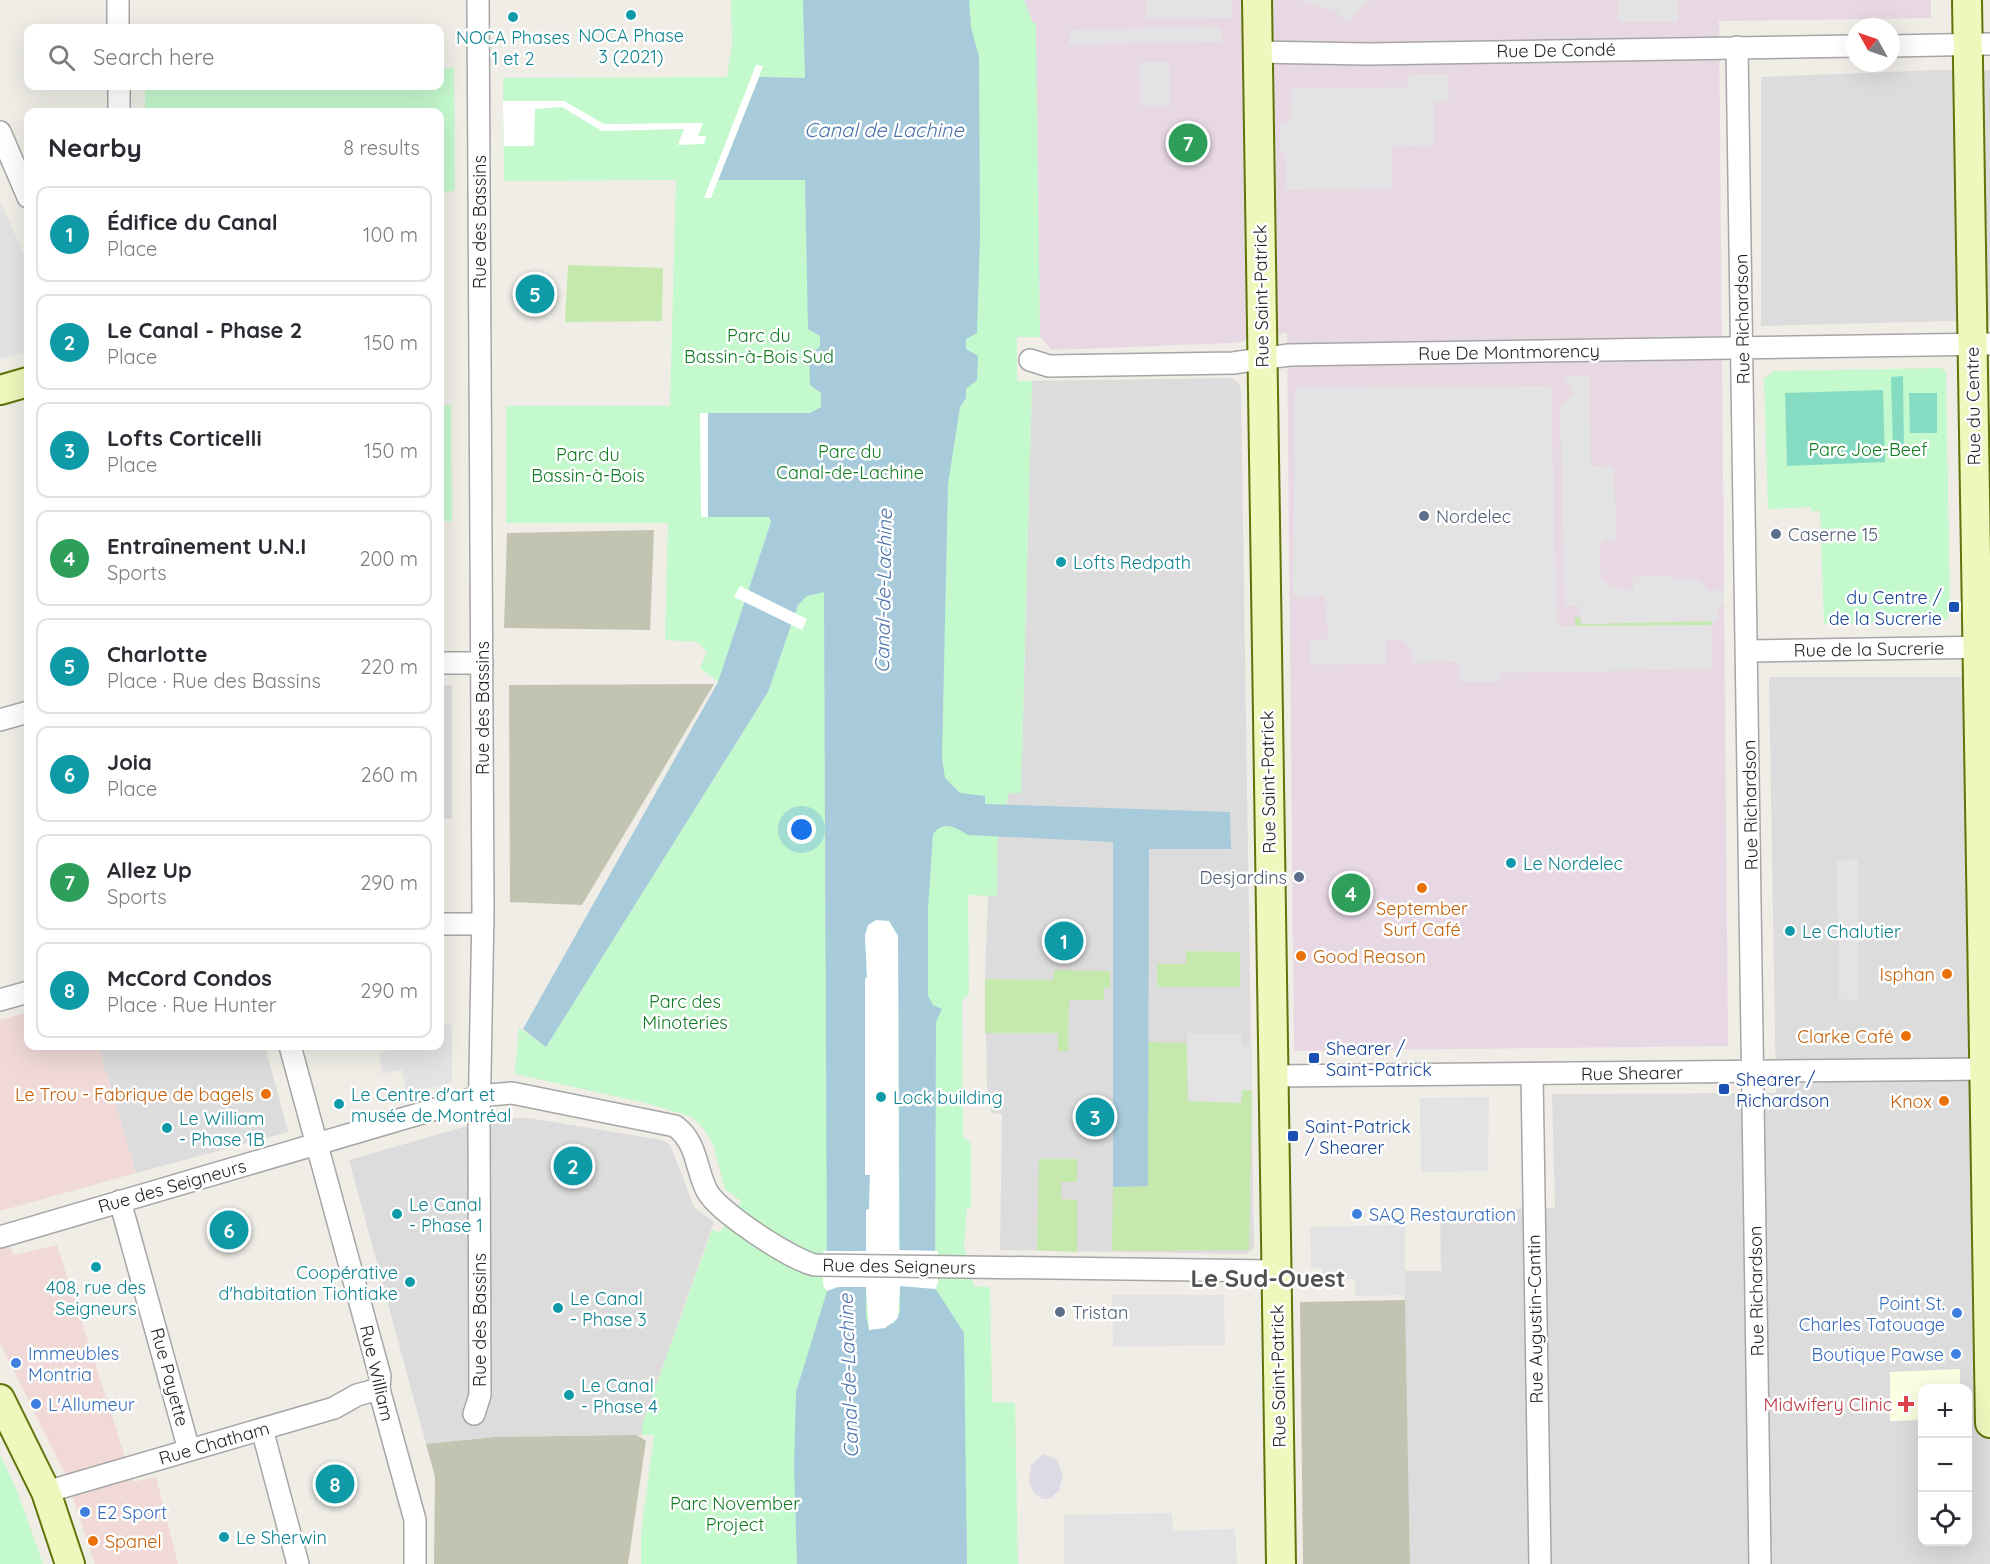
<!DOCTYPE html>
<meta charset="utf-8">
<style>
:root{--surface:#fff;--page:#f2f2f3;--text:#2b2b33;--muted:#7c7c81;--line:#e1e1e2;--accent:#0b8043}
body{margin:0;font-family:Quicksand,sans-serif;background:var(--page);color:var(--text)}
.controls{position:absolute;right:18px;bottom:18px;display:grid;overflow:hidden;border-radius:12px;box-shadow:0 6px 24px #0002}
.controls button{width:54px;height:54px;display:grid;place-items:center;padding:0;border:0;border-bottom:2px solid var(--line);background:var(--surface);color:var(--text);font:30px sans-serif}
.compass{position:absolute;left:1846px;top:18px;width:54px;height:54px;border-radius:50%;background:var(--surface);box-shadow:0 6px 24px #0002;rotate:310deg}
.you{position:absolute;left:802px;top:830px;width:21px;height:21px;margin:-15px;border:4px solid #fff;border-radius:50%;background:#1a73e8;box-shadow:0 0 0 9px #1a73e833}
.badge{display:grid;place-items:center;width:39px;height:39px;border-radius:50%;background:var(--accent);color:#fff;font-size:20px;font-weight:700}
.pin{position:absolute;translate:-50% -50%;border:3px solid #fff;box-shadow:0 2px 6px #0006}
.list{margin:0;padding:0;list-style:none}
h2{display:flex;justify-content:space-between;align-items:center;height:78px;margin:0;padding:0 24px;font-size:26px}
h2 small{font-size:20px;font-weight:400;color:var(--muted)}
.list li{display:grid;grid-template-columns:39px 1fr auto;gap:18px;align-items:center;box-sizing:border-box;height:96px;margin:0 12px 12px;padding:0 12px;border:2px solid var(--line);border-radius:12px}
.list b{display:block;font-size:22px;white-space:nowrap}
.list p{margin:0;font-size:20px;white-space:nowrap;color:var(--muted)}
.list em{font-size:20px;font-style:normal;color:var(--muted)}
.icon{flex:none;width:33px;height:33px;fill:none;stroke:currentColor;stroke-width:2;stroke-linecap:round;stroke-linejoin:round}
.map{position:relative;flex:none;width:1990px;height:1564px;overflow:hidden}
.search{position:absolute;background:var(--surface);box-shadow:0 6px 24px #0002;left:24px;top:24px;width:420px;height:66px;display:flex;align-items:center;gap:15px;box-sizing:border-box;padding:0 21px;border-radius:12px;color:var(--muted);font-size:22px}
.panel{position:absolute;background:var(--surface);box-shadow:0 6px 24px #0002;left:24px;top:108px;width:420px;height:942px;border-radius:12px}
.map>svg:first-child{display:block}
</style>
<div class="map">
<svg width="1990" height="1564" viewBox="0 0 1990 1564">
<rect width="100%" height="100%" fill="#efede6"/>
<g fill="#dddcdc" fill-rule="evenodd">
<path d="M1939,70h51v250l-229,6v-249z"/>
<path d="M1232,378l8,7 1,6 13,857 -8,6 -246,-4 2,-136 -11,-1 -4,-28 -2,-106 3,-84h9l1,-57 11,-45h12l11,-412z"/>
<path d="M1769,677h221v887h-580l-6,-293h37l-1,-60 115,-3 -3,-114 224,-1zM1922,1388h46v154h-46z"/>
<rect x="440" y="685" width="12" height="134"/>
<path d="M98,1046h167l23,86 -152,41z"/>
<path d="M495,1118h34l133,22 6,3 5,9 21,55 20,15 -72,203v10l-147,2 -69,7 -77,-284z"/>
</g>
<g fill="#f0d9d6">
<path d="M28,1012v34h70l38,127 -136,38v-191z"/>
<path d="M0,1224l14,31 43,-10 76,237 23,-5 22,87h-83l-30,-90 -65,-131z"/>
</g>
<path fill="#e8d8e4" d="M1024,0h907v18l-212,3 9,1025 -434,5 -7,-718 -55,10 -180,7 -12,-13 -7,-313z"/>
<path fill="#fbfee0" d="M1960,1369v19h-38v32l-32,1v-49z"/>
<g fill="#c2c4b1">
<path d="M654,530l-4,100 -146,-2 3,-95z"/>
<path d="M714,684l-132,221 -72,-3 -1,-217z"/>
<path d="M1405,1300l5,264h-107l-3,-262z"/>
<path d="M637,1435l9,6 -18,123h-194l1,-87 -9,-33 69,-7z"/>
</g>
<g fill="#c5e8ad">
<path d="M568,265l95,3 -1,53 -97,1z"/>
<path d="M1575,617h5l1,7 131,-3 -1,4 -136,2z"/>
<path d="M1186,951l54,1v35h-83v-23h29z"/>
<path d="M1054,970l56,1v17h-6v12h-35l-1,51h-10v-18h-73v-54l68,1z"/>
<path d="M1148,1042l39,1 1,58 53,1 1,-12h10l-3,160 -137,1 1,-64 35,-1z"/>
<path d="M1039,1159h38v23h-16v17l16,1v52l-40,-2z"/>
</g>
<g fill="#c4f8cd">
<path d="M731,0h293l9,23h3l4,314h-23v44h15l-11,412h-12l-11,44 -1,59 -29,-1 1,99 -7,7 1,135 8,7v65h-4l-3,39 10,39 16,1 2,115 23,1 3,161h-377v-31l13,-98h-12v-10l70,-195 8,2 21,-31 -16,-12 -12,-45 -9,-15 -12,-12 -50,-15 -127,-28 4,-46 27,18 222,-354 -50,-10 -18,-14 7,-16 -10,-10 -32,-2 3,-117h-162v-117h164l6,-226 -172,1 -1,-103 224,-1 5,-33z"/>
<path d="M454,68l1,123 -15,1v-80h-295v-26h295v-17z"/>
<path d="M1941,368l5,4 4,239 -3,8 -8,3 -115,2 -4,-113h-9v-4l-43,2 -4,-130 10,-8z"/>
<path d="M440,405h11l1,116h-12z"/>
<path d="M0,1454l19,42 24,68h-43z"/>
</g>
<g fill="#86dcc2">
<path d="M1903,376l1,75 -11,-1 -2,-73z"/>
<path d="M1883,390l2,72 -98,4 -2,-73z"/>
<path d="M1909,393h28v40h-27z"/>
</g>
<g fill="#e3e3e3">
<path d="M1147,0h84l1,18 -85,1z"/>
<path d="M1297,0h74l-23,22 -12,-10z"/>
<path d="M1619,0h58l1,22h-59z"/>
<path d="M1221,27v15l-152,2v-14z"/>
<path d="M1140,62h29l1,45h-29z"/>
<path d="M1409,74h39l1,27 -14,1 -2,43 -42,2 1,41 -107,2v-36l-5,-4v-25h4l7,-6 1,-30 116,-2z"/>
<path d="M0,200l28,64v87l-28,8z"/>
<path d="M1590,376l1,90 23,1 2,73h-12l-4,7 1,32 13,8 19,5v-15l38,-1 1,4h27l11,11 14,-1v15l-6,1v15l-137,3 -1,-18h-15l-5,-201 14,-11 -10,-17z"/>
<path d="M1551,386l6,240 154,-1 1,44 -212,4v9h-40v-20l-48,1v-13l-12,-11 -13,1v24l-77,1v-25l19,-1 -5,-43 -31,1 2,-209z"/>
<path d="M1858,859v141l-19,-1 -2,-139z"/>
<path d="M440,1023l12,1v58l-45,12 -6,-25 -18,5 -5,-21 21,-7h41z"/>
<path d="M1187,1033h54l1,12 10,1v44h-10l-1,13 -53,-2z"/>
<path d="M1489,1097l-1,74 -67,1 -1,-74z"/>
<path d="M1405,1225v70l-50,1v-17h-33v-11l-11,-1 -1,-40z"/>
<path d="M1112,1295h112l1,50 -112,2z"/>
<path d="M1172,1513l1,18 62,-2 2,35h-173v-49z"/>
</g>
<path fill="#dbdae5" d="M1044,1454l13,6 6,15 -4,16 -10,8h-6l-9,-6 -5,-11 2,-17z"/>
<path fill="#a8cbdc" fill-rule="evenodd" d="M803,0h166l2,27 8,30 1,179 -3,97 -11,6v10l12,7 -1,24 -11,9v9l-6,9 -12,77 -6,274 3,20 15,15 25,3v8l245,8 1,37h-82l-1,337 -35,1v-345l-145,-7c-13,-8 -24,-15 -35,-1l-5,74v88l5,9 9,4 -6,13 -1,266 29,45 3,231h-170l-3,-97 2,-75 31,-101 -3,-699 -17,4 -9,9 -30,87 -222,355 -23,-18 195,-347 53,-160 -2,-5h-61v-104h102l11,-6v-14l-11,-8 -1,-31 11,-7v-11l-12,-7 -3,-149h-87l41,-103 46,1zM889,921l9,15 2,376 -6,11 -25,7 -3,-14v-106h3l1,-35h-4l1,-198 -2,-42z"/>
<g fill="#fff">
<path d="M756,65l7,1 -4,11 -48,121h-7z"/>
<path d="M503,101h61l40,23 99,-1 -5,13h8l-2,8 -26,1 6,-16 -82,2 -40,-24 -27,2 -1,37h-30z"/>
<path d="M700,413h8v104h-7z"/>
<path d="M740,586l67,33 -5,11 -68,-33z"/>
<path d="M876,920l13,1 9,15 1,314 39,1v32l-3,6 -35,-3 -2,32 -13,10 -16,2 -3,-43h-28l-11,4 -4,-6v-34h43v-41l3,-1 1,-34h-5v-196l2,-2 -2,-42 3,-10z"/>
</g>
<g fill="none" stroke-linecap="round" stroke-linejoin="round">
<g stroke="#a6a6a6" stroke-width="24">
<g id="street">
<path d="M118,0v28"/>
<path d="M1891,46l99,-2"/>
<path d="M1737,47l23,1517"/>
<path d="M1257,52l111,2 487,-8"/>
<path d="M119,86v26"/>
<path d="M0,132l28,65"/>
<path d="M1030,360l19,6 184,-3 56,-8 701,-11"/>
<path d="M1748,651l242,-4"/>
<path d="M440,663h42"/>
<path d="M0,720l28,-8"/>
<path d="M440,924h43"/>
<path d="M0,1000l28,-8"/>
<path d="M290,1046l90,330 -1,13 36,131v44"/>
<path d="M1532,1074l8,490"/>
<path d="M1274,1076l716,-7"/>
<path d="M120,1201l69,249"/>
<path d="M0,1237l463,-136 25,-6 24,-2 163,33c23,17 20,42 32,65 11,21 85,69 108,74l461,6"/>
<path d="M474,1414l6,-19 -1,-267 4,-218 -5,-910"/>
<path d="M262,1429l36,135"/>
<path d="M46,1492l288,-84 23,-13 22,-6"/>
</g>
</g>
<g stroke="#5f7409" stroke-width="32">
<g id="secondary">
<path d="M1257,0l24,1564"/>
<path d="M1967,0l23,1423"/>
<path d="M0,390l28,-8"/>
<path d="M0,1399l46,93 24,72"/>
</g>
</g>
<use href="#street" stroke="#fff" stroke-width="21"/>
<use href="#secondary" stroke="#eff7bc" stroke-width="28"/>
</g>
<g fill="#0f9aa8" stroke="#fff" stroke-width="2">
<circle cx="631" cy="15" r="6"/>
<circle cx="513" cy="17" r="6"/>
<circle cx="1061" cy="562" r="6"/>
<circle cx="1511" cy="863" r="6"/>
<circle cx="1790" cy="931" r="6"/>
<circle cx="881" cy="1097" r="6"/>
<circle cx="339" cy="1104" r="6"/>
<circle cx="167" cy="1128" r="6"/>
<circle cx="397" cy="1214" r="6"/>
<circle cx="96" cy="1267" r="6"/>
<circle cx="410" cy="1282" r="6"/>
<circle cx="558" cy="1308" r="6"/>
<circle cx="569" cy="1395" r="6"/>
<circle cx="224" cy="1537" r="6"/>
</g>
<g fill="#5c6f8a" stroke="#fff" stroke-width="2">
<circle cx="1424" cy="516" r="6"/>
<circle cx="1776" cy="534" r="6"/>
<circle cx="1299" cy="877" r="6"/>
<circle cx="1060" cy="1312" r="6"/>
</g>
<g fill="#1a4fb4" stroke="#fff" stroke-width="2">
<rect x="1948" y="601" width="12" height="12" rx="3"/>
<rect x="1308" y="1052" width="12" height="12" rx="3"/>
<rect x="1718" y="1083" width="12" height="12" rx="3"/>
<rect x="1287" y="1130" width="12" height="12" rx="3"/>
</g>
<g fill="#e8710a" stroke="#fff" stroke-width="2">
<circle cx="1422" cy="888" r="6"/>
<circle cx="1301" cy="956" r="6"/>
<circle cx="1947" cy="974" r="6"/>
<circle cx="1906" cy="1036" r="6"/>
<circle cx="266" cy="1094" r="6"/>
<circle cx="1944" cy="1101" r="6"/>
<circle cx="93" cy="1541" r="6"/>
</g>
<g fill="#3f7fe0" stroke="#fff" stroke-width="2">
<circle cx="1357" cy="1214" r="6"/>
<circle cx="1957" cy="1313" r="6"/>
<circle cx="1956" cy="1354" r="6"/>
<circle cx="16" cy="1363" r="6"/>
<circle cx="36" cy="1404" r="6"/>
<circle cx="85" cy="1512" r="6"/>
</g>
<path fill="#e0444e" stroke="#fff" stroke-width="2" d="M1903 1395h6v6h6v6h-6v6h-6v-6h-6v-6h6z"/>
<g text-anchor="middle" dominant-baseline="central" stroke-width="5" stroke-linejoin="round" paint-order="stroke">
<g font-size="18" fill="#0d838f" stroke="#fff" text-anchor="start">
<text x="631" y="35" text-anchor="middle">NOCA Phase<tspan x="631" dy="21">3 (2021)</tspan></text>
<text x="513" y="37" text-anchor="middle">NOCA Phases<tspan x="513" dy="21">1 et 2</tspan></text>
<text x="1073" y="562">Lofts Redpath</text>
<text x="1523" y="863">Le Nordelec</text>
<text x="1802" y="931">Le Chalutier</text>
<text x="351" y="1094">Le Centre d'art et<tspan x="351" dy="21">musée de Montréal</tspan></text>
<text x="893" y="1097">Lock building</text>
<text x="179" y="1118">Le William<tspan x="179" dy="21">- Phase 1B</tspan></text>
<text x="409" y="1204">Le Canal<tspan x="409" dy="21">- Phase 1</tspan></text>
<text x="398" y="1272" text-anchor="end">Coopérative<tspan x="398" dy="21">d'habitation Tiohtiake</tspan></text>
<text x="96" y="1287" text-anchor="middle">408, rue des<tspan x="96" dy="21">Seigneurs</tspan></text>
<text x="570" y="1298">Le Canal<tspan x="570" dy="21">- Phase 3</tspan></text>
<text x="581" y="1385">Le Canal<tspan x="581" dy="21">- Phase 4</tspan></text>
<text x="236" y="1537">Le Sherwin</text>
</g>
<g font-size="18" fill="#1f1f1f" stroke="#fff">
<text transform="translate(1556 50) rotate(-1)">Rue De Condé</text>
<text transform="translate(479 222) rotate(-90)">Rue des Bassins</text>
<text transform="translate(1261 296) rotate(-91)">Rue Saint-Patrick</text>
<text transform="translate(1742 319) rotate(-91)">Rue Richardson</text>
<text transform="translate(1509 352) rotate(-1)">Rue De Montmorency</text>
<text transform="translate(1973 406) rotate(-91)">Rue du Centre</text>
<text transform="translate(1869 649) rotate(-1)">Rue de la Sucrerie</text>
<text transform="translate(482 708) rotate(-90)">Rue des Bassins</text>
<text transform="translate(1268 782) rotate(-91)">Rue Saint-Patrick</text>
<text transform="translate(1750 805) rotate(-91)">Rue Richardson</text>
<text transform="translate(1632 1073) rotate(-1)">Rue Shearer</text>
<text transform="translate(172 1186) rotate(-16)">Rue des Seigneurs</text>
<text transform="translate(899 1266) rotate(1)">Rue des Seigneurs</text>
<text transform="translate(1756 1291) rotate(-91)">Rue Richardson</text>
<text transform="translate(1535 1319) rotate(-91)">Rue Augustin-Cantin</text>
<text transform="translate(479 1320) rotate(-90)">Rue des Bassins</text>
<text transform="translate(377 1373) rotate(77)">Rue William</text>
<text transform="translate(1278 1376) rotate(-91)">Rue Saint-Patrick</text>
<text transform="translate(170 1377) rotate(75)">Rue Payette</text>
<text transform="translate(214 1443) rotate(-16)">Rue Chatham</text>
</g>
<g font-size="18" fill="#0f7b22" stroke="#fff">
<text x="759" y="335">Parc du<tspan x="759" dy="21">Bassin-à-Bois Sud</tspan></text>
<text x="1868" y="449">Parc Joe-Beef</text>
<text x="850" y="451">Parc du<tspan x="850" dy="21">Canal-de-Lachine</tspan></text>
<text x="588" y="454">Parc du<tspan x="588" dy="21">Bassin-à-Bois</tspan></text>
<text x="685" y="1001">Parc des<tspan x="685" dy="21">Minoteries</tspan></text>
<text x="735" y="1503">Parc November<tspan x="735" dy="21">Project</tspan></text>
</g>
<g font-size="18" fill="#4e5e75" stroke="#fff" text-anchor="start">
<text x="1436" y="516">Nordelec</text>
<text x="1788" y="534">Caserne 15</text>
<text x="1287" y="877" text-anchor="end">Desjardins</text>
<text x="1072" y="1312">Tristan</text>
</g>
<g font-size="18" fill="#164399" stroke="#fff" text-anchor="start">
<text x="1942" y="597" text-anchor="end">du Centre /<tspan x="1942" dy="21">de la Sucrerie</tspan></text>
<text x="1326" y="1048">Shearer /<tspan x="1326" dy="21">Saint-Patrick</tspan></text>
<text x="1736" y="1079">Shearer /<tspan x="1736" dy="21">Richardson</tspan></text>
<text x="1305" y="1126">Saint-Patrick<tspan x="1305" dy="21">/ Shearer</tspan></text>
</g>
<g font-size="18" fill="#c56008" stroke="#fff" text-anchor="end">
<text x="1422" y="908" text-anchor="middle">September<tspan x="1422" dy="21">Surf Café</tspan></text>
<text x="1313" y="956" text-anchor="start">Good Reason</text>
<text x="1935" y="974">Isphan</text>
<text x="1894" y="1036">Clarke Café</text>
<text x="254" y="1094">Le Trou - Fabrique de bagels</text>
<text x="1932" y="1101">Knox</text>
<text x="105" y="1541" text-anchor="start">Spanel</text>
</g>
<g font-size="18" fill="#366cbe" stroke="#fff" text-anchor="start">
<text x="1369" y="1214">SAQ Restauration</text>
<text x="1945" y="1303" text-anchor="end">Point St.<tspan x="1945" dy="21">Charles Tatouage</tspan></text>
<text x="28" y="1353">Immeubles<tspan x="28" dy="21">Montria</tspan></text>
<text x="1944" y="1354" text-anchor="end">Boutique Pawse</text>
<text x="48" y="1404">L'Allumeur</text>
<text x="97" y="1512">E2 Sport</text>
</g>
<g font-size="18" fill="#be3a42" stroke="#fff" text-anchor="end">
<text x="1892" y="1404">Midwifery Clinic</text>
</g>
<g font-size="20" font-style="italic" fill="#4e75ac" stroke="#fff">
<text x="884" y="129">Canal de Lachine</text>
<text transform="translate(883 591) rotate(-89)">Canal-de-Lachine</text>
<text transform="translate(848 1376) rotate(-92)">Canal-de-Lachine</text>
</g>
<g font-size="24" font-weight="bold" fill="#525252" stroke="#fff">
<text x="1268" y="1278">Le Sud-Ouest</text>
</g>
</g>
</svg>
<div class="controls">
<button>+</button>
<button>−</button>
<button><svg class="icon" aria-label="locate" viewBox="0 0 24 24"><circle cx="12" cy="12" r="6"/><path d="M12 2v4M12 18v4M2 12h4M18 12h4"/></svg></button>
</div>
<svg class="compass" viewBox="-18 -18 36 36"><path d="M0-13l5 13h-10z" fill="#e53935"/><path d="M0 13l5-13h-10z" fill="#7c7c81"/></svg>
<div class="you"></div>
<div class="pin badge" style="left:1064px;top:941px;background:#0f9aa8">1</div>
<div class="pin badge" style="left:573px;top:1166px;background:#0f9aa8">2</div>
<div class="pin badge" style="left:1095px;top:1117px;background:#0f9aa8">3</div>
<div class="pin badge" style="left:1351px;top:893px;background:#2e9e5b">4</div>
<div class="pin badge" style="left:535px;top:294px;background:#0f9aa8">5</div>
<div class="pin badge" style="left:229px;top:1230px;background:#0f9aa8">6</div>
<div class="pin badge" style="left:1188px;top:143px;background:#2e9e5b">7</div>
<div class="pin badge" style="left:335px;top:1484px;background:#0f9aa8">8</div>
<div class="search"><svg class="icon" aria-label="search" viewBox="0 0 24 24"><circle cx="10" cy="10" r="6"/><path d="M15 15l6 6"/></svg>Search here</div>
<section class="panel">
<h2>Nearby<small>8 results</small></h2>
<ul class="list">
<li><span class="badge" style="background:#0f9aa8">1</span><div><b>Édifice du Canal</b><p>Place</p></div><em>100 m</em></li>
<li><span class="badge" style="background:#0f9aa8">2</span><div><b>Le Canal - Phase 2</b><p>Place</p></div><em>150 m</em></li>
<li><span class="badge" style="background:#0f9aa8">3</span><div><b>Lofts Corticelli</b><p>Place</p></div><em>150 m</em></li>
<li><span class="badge" style="background:#2e9e5b">4</span><div><b>Entraînement U.N.I</b><p>Sports</p></div><em>200 m</em></li>
<li><span class="badge" style="background:#0f9aa8">5</span><div><b>Charlotte</b><p>Place · Rue des Bassins</p></div><em>220 m</em></li>
<li><span class="badge" style="background:#0f9aa8">6</span><div><b>Joia</b><p>Place</p></div><em>260 m</em></li>
<li><span class="badge" style="background:#2e9e5b">7</span><div><b>Allez Up</b><p>Sports</p></div><em>290 m</em></li>
<li><span class="badge" style="background:#0f9aa8">8</span><div><b>McCord Condos</b><p>Place · Rue Hunter</p></div><em>290 m</em></li>
</ul>
</section>
</div>
